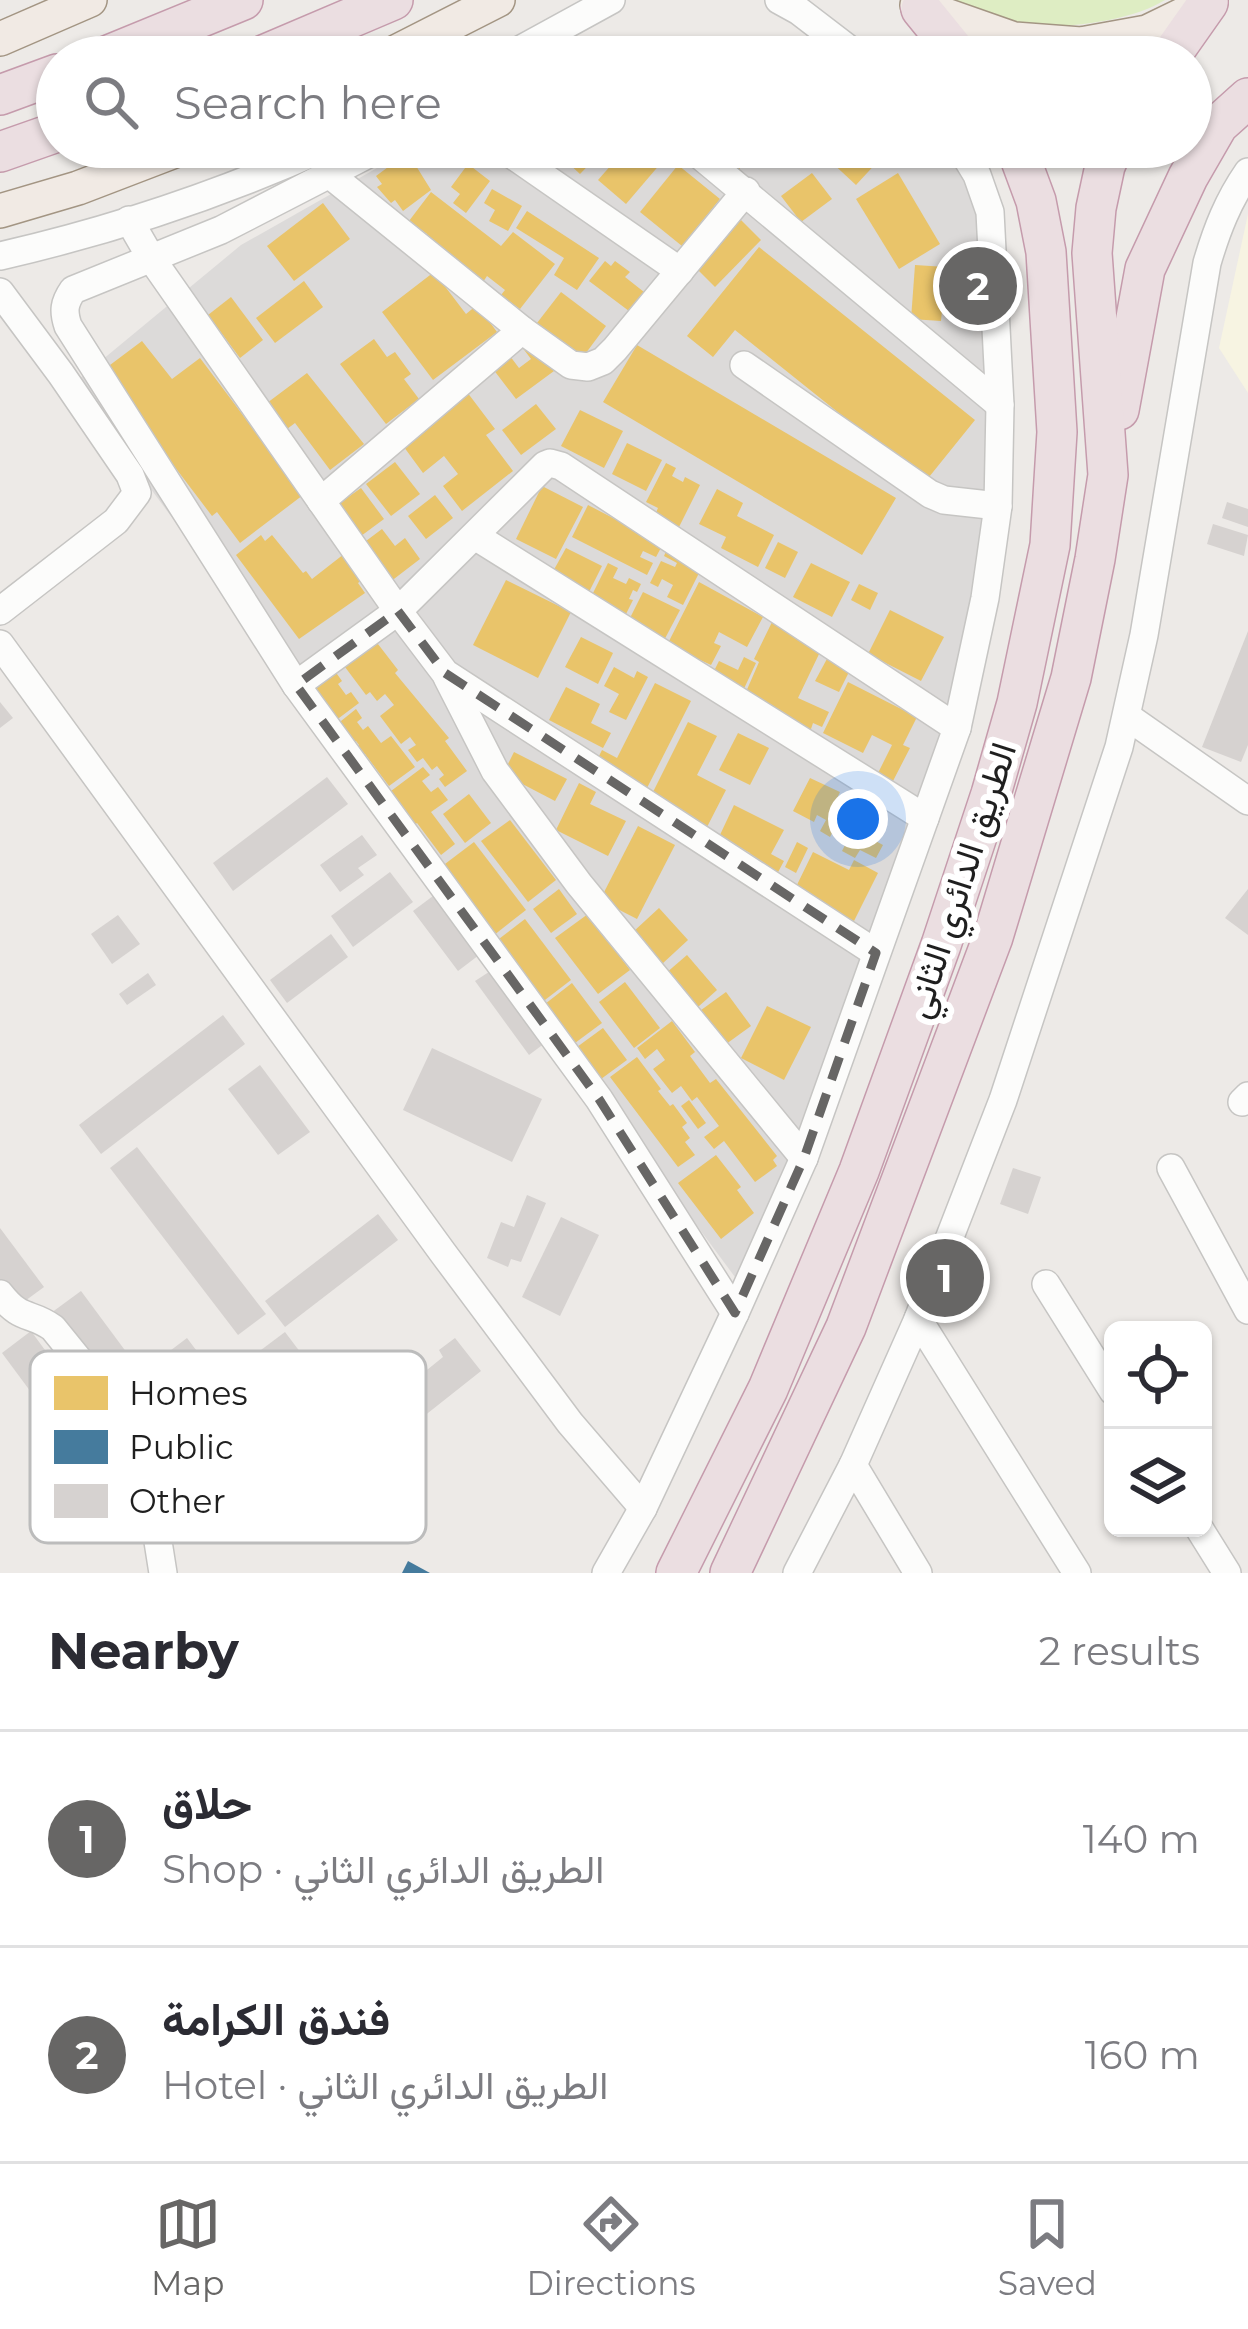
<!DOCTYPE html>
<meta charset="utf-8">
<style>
:root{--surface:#fff;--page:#f7f7f7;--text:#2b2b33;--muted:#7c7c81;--line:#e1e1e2;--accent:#676665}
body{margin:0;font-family:Montserrat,Vazirmatn,sans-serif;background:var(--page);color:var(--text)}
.controls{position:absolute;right:36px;bottom:36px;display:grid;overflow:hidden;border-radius:18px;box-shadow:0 3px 9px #0004}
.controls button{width:108px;height:108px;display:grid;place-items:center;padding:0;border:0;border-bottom:3px solid var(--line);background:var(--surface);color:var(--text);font:60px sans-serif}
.you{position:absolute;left:858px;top:819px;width:42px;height:42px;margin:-30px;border:9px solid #fff;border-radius:50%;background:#1a73e8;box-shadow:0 0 0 18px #1a73e833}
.badge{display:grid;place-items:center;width:78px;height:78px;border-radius:50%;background:var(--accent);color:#fff;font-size:39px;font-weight:700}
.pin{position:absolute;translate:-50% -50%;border:6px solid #fff;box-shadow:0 3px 12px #0006}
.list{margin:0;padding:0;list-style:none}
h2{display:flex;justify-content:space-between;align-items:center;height:156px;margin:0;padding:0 48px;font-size:51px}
h2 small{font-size:39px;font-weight:400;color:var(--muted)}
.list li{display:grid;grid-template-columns:78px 1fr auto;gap:36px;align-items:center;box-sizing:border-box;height:216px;padding:0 48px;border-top:3px solid var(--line)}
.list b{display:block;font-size:45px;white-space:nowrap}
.list p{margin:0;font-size:39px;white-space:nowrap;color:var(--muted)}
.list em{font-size:39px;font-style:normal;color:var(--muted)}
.icon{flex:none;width:66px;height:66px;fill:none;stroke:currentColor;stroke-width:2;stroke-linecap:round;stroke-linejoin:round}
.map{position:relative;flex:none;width:1248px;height:1573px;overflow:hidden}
.search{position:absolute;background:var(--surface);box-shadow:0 3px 9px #0004;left:36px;right:36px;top:36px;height:132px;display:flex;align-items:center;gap:30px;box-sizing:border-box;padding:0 42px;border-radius:66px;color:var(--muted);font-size:45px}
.sheet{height:588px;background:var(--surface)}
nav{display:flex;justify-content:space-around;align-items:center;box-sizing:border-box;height:168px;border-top:3px solid var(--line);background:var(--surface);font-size:33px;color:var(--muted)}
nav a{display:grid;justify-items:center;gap:6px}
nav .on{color:var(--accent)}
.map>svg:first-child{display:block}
</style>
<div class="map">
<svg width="1248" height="1573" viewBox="0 0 1248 1573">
<rect width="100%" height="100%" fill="#edeae7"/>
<path fill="#dcdad9" d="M414,147h532l9,9 23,57 15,172 -15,203 -48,208 -178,504 -679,-916 168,-139z"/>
<path fill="#f7f4e2" d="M1248,214v179l-29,-45z"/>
<path fill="#deedc3" d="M950,0h215c-39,24 -117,32 -161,21 -18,-4 -37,-14 -54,-21z"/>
<g fill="#e9c46a">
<path d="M551,147h55l-26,27z"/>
<path d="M627,147h29l11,9 -41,48 -28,-24z"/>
<path d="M721,147h30l-14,27 -24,-12z"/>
<path d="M815,147h76l-35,38z"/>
<path d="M403,156l6,8 4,-3 18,29 -28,21 -8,-11 -4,3 -14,-16 5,-3 -6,-8z"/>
<path d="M468,164l22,17 -24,32 -13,-10 7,-9 -9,-7z"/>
<path d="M678,165l42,34 -38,47 -42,-34z"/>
<path d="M812,173l20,26 -31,23 -20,-26z"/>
<path d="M898,173l42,71 -41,25 -43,-70z"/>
<path d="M492,189l30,17 -14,25 -19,-10 6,-11 -11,-7z"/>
<path d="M431,192l70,54 12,-14 42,32 -35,45 -19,-14 4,-5 -18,-14 -4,6 -58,-44 2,-4 -18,-13z"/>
<path d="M323,203l27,36 -56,42 -27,-35z"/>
<path d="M527,211l72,47 -22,32 -23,-15 10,-17 -48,-30z"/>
<path d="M739,218l22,22 -46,47 -22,-22z"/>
<path d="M759,247l216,173 -50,62 -190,-152 -22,27 -26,-21z"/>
<path d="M605,261l6,5 4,-5 15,11 -5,5 19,15 -15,19 -40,-30z"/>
<path d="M915,265l31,2 -5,54 -30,-2z"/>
<path d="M434,272l32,42 11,-9 20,27 -64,48 -51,-68z"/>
<path d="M304,281l19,26 -48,36 -19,-25z"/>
<path d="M561,292l45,34 -23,31 -46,-34z"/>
<path d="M231,297l32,43 -23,18 -32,-43z"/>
<path d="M374,339l13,18 8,-5 16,22 -7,5 15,20 -33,25 -46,-60z"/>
<path d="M142,341l30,38 28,-21 103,137 -63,48 -23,-31 -5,4 -110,-145z"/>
<path d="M531,341l23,30 -38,28 -23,-30 17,-13 9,12 12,-9 -9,-12z"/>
<path d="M637,345l259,153 -34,57 -259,-153z"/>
<path d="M307,373l57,71 -34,26 -35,-47 -8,6 -20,-26z"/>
<path d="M467,392l28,37 -9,6 27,36 -51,40 -19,-25 15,-12 -14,-18 -21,17 -22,-30z"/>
<path d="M536,404l20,25 -35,26 -19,-25z"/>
<path d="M580,410l43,21 -19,37 -43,-22z"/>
<path d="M627,443l35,17 -16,31 -34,-17z"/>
<path d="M395,462l25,32 -29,22 -25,-32z"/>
<path d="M666,463l10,5 -4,8 11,6 2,-5 15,8 -22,44 -24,-12 4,-9 -12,-6z"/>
<path d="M542,486l41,21 -27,52 -40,-20z"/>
<path d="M361,488l23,31 -23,17 -24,-31z"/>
<path d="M717,489l26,14 -6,13 37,19 -16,32 -37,-19 5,-11 -27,-13z"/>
<path d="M435,495l18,23 -27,21 -18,-23z"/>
<path d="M588,505l75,39 -7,13 -13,-6 -3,6 13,6 -6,12 -75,-38z"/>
<path d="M382,529l13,17 10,-8 15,21 -30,23 -28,-38z"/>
<path d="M261,535l4,6 7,-6 31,38 3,-2 6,8 32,-25 19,25 -5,4 7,10 -66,46 -63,-84z"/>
<path d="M778,542l20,10 -13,26 -20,-10z"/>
<path d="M668,547l35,18 -20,40 -16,-8 6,-12 -11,-6 -4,8 -8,-4 11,-22 14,6 2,-4 -13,-7z"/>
<path d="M566,548l36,18 -14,28 -37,-19z"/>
<path d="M608,563l10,5 -5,10 13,6 3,-6 12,6 -4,8 -4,-2 -4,9 4,1 -10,20 -35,-17z"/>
<path d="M811,563l39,19 -18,35 -39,-20z"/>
<path d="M506,580l65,32 -33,66 -65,-33z"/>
<path d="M699,582l64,35 -16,30 -28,-15 -5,11 7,3 -10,19 -13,-6 -2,6 -31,-16z"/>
<path d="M859,584l19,9 -8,17 -19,-10z"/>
<path d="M643,592l37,18 -20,38 -31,-28z"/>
<path d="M890,610l54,27 -23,44 -53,-27z"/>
<path d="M773,620l44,20 -4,9 7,3 -22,46 31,14 -7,15 -9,-4 -3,9 -68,-31 17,-39 -5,-3z"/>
<path d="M371,635l27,35 -3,3 54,65 -4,3 22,30 -22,16 -6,-8 5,-4 -7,-9 -5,4 -9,-12 -6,4 -9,-12 8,-5 -6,-8 -9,7 -21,-28 14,-11 -9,-11 -8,7 -7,-9 -4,3 -27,-36z"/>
<path d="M581,637l32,16 -15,31 -33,-17z"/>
<path d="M744,657l12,6 -15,32 -31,-16 9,-18 19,9z"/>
<path d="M828,657l23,11 -12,24 -24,-11z"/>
<path d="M332,667l10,14 -4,3 8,11 5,-3 8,11 -28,21 -25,-37z"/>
<path d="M614,667l20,11 3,-7 11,6 -22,43 -17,-8 10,-18 -15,-8z"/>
<path d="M848,682l69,35 -14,28 7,3 -17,33 -15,-8 14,-28 -20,-10 -9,18 -40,-20z"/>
<path d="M655,683l36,18 -44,87 -51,-26 6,-12 15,8z"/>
<path d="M566,687l34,17 -9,19 20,10 -8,15 -54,-28z"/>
<path d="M356,709l6,9 -5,4 6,8 5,-4 13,17 10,-7 24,31 -26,19 -24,-32 -6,4 -7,-8 7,-5 -3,-4 -10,7 -15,-19z"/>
<path d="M688,722l29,14 -20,39 29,15 -19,37 -57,-29z"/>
<path d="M738,733l31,15 -19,37 -31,-15z"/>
<path d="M514,752l53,27 -12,22 -52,-27z"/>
<path d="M423,767l7,8 -8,6 9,11 7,-5 10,13 -17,12 24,32 -14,11 -24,-32 -9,7 -25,-33z"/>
<path d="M810,778l30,14 -7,15 10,5 -13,25 -10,-6 6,-11 -9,-5 -3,7 -21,-11z"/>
<path d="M579,783l17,9 -6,12 36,17 -18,35 -52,-26z"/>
<path d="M469,794l22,29 -26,20 -22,-29z"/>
<path d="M734,805l50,25 -13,24 13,7 -8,15 -30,-15 4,-8 -31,-16z"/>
<path d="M851,806l20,11 -8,17 -21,-11z"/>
<path d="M510,820l46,60 -28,22 -47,-61z"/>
<path d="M638,826l37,19 -38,74 -37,-19z"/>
<path d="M870,838l13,7 -7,13 -16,-8 -5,8 -13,-7 6,-12 17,9z"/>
<path d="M474,842l52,68 -37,29 -52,-69z"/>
<path d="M797,842l11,6 -12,25 -11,-6z"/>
<path d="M813,852l36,18 5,-10 24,13 -24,48 -60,-30z"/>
<path d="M559,889l18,25 -26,19 -18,-24z"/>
<path d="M659,908l29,32 -26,24 -29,-32z"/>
<path d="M588,914l42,56 -32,24 -43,-56z"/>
<path d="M525,919l46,61 -30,23 -46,-61z"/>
<path d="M687,955l30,35 -28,25 -31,-35z"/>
<path d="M625,982l35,46 -26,20 -35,-46z"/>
<path d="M572,983l30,40 -27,20 -30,-39z"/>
<path d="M726,992l25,34 -29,21 -25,-34z"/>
<path d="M767,1006l44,21 -27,53 -43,-22z"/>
<path d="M672,1021l23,31 -5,4 20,27 6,-4 61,77 -4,4 4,6 -22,16 -31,-41 -10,8 -10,-12 15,-11 -22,-29 -5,4 -11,-15 -9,7 -19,-24 12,-9 -8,-11 -12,10 -8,-11z"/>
<path d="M603,1028l24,32 -26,19 -24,-32z"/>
<path d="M637,1057l24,32 -3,2 12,15 3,-2 14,19 -5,4 8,11 -5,4 10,13 -17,12 -68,-90z"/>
<path d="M689,1100l17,23 -8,6 -17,-23z"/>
<path d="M716,1155l25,32 -4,3 17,23 -33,26 -43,-56z"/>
</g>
<path fill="#457b9d" d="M408,1561l22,12h-28z"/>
<g fill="#d6d2d0">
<path d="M1227,502l21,7v18l-26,-9z"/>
<path d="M1213,524l35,11 -4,21 -37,-12z"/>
<path d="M1248,631v114l-7,17 -39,-15z"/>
<path d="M0,702l13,16 -13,10z"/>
<path d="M327,777l21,27 -115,87 -20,-28z"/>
<path d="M362,835l15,20 -19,13 6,7 -24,17 -20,-27z"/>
<path d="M390,872l23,30 -60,45 -22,-31z"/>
<path d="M1248,889v46l-23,-17z"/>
<path d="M433,896l46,59 -21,16 -45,-60z"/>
<path d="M118,915l22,29 -28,20 -21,-30z"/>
<path d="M331,934l17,23 -61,46 -17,-23z"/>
<path d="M492,970l53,73 -16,12 -54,-74z"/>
<path d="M148,973l8,12 -29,20 -8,-11z"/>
<path d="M223,1015l22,29 -144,110 -22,-29z"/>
<path d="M432,1048l110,51 -30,63 -109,-52z"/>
<path d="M260,1065l50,67 -32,23 -50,-66z"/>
<path d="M137,1147l129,167 -28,21 -128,-167z"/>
<path d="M1013,1168l28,9 -13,37 -28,-10z"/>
<path d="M527,1195l19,8 -25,59 -10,-3 -3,8 -21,-9 14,-36 13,5z"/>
<path d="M378,1214l20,26 -113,87 -20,-26z"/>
<path d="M561,1217l38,18 -39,81 -38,-19z"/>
<path d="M0,1228l44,59 -30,22 -14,-20z"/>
<path d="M81,1291l63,85 -29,22 -64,-85z"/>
<path d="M31,1331l63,86 -29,21 -63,-85z"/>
<path d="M285,1332l96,127 -27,21 -97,-127z"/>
<path d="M187,1338l64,85 -30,22 -63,-85z"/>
<path d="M455,1338l26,33 -72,57 -27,-34 18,-14 6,7 37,-30 -4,-7z"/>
</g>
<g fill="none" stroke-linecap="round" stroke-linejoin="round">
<g stroke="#c6c5c3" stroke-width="30">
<g id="minor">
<path d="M779,0l20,11 60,46"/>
<path d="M507,57l104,-57"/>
<path d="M658,57l35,-6 34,6"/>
<path d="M382,147l-161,83 -148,60c-9,13 -10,21 -5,36l228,359 303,414 136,214"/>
<path d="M501,147l179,124"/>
<path d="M690,147l310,258"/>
<path d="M329,174l193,156 49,35 17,2 15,-6 12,-12 131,-158"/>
<path d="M129,220l22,38 247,353 47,62 431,280"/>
<path d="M0,256c110,-25 223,-63 326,-109"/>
<path d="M0,292l61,82 69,101 7,18 -21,28 -116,90"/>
<path d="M744,365l186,129 14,6 54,6"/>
<path d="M321,501l201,-171"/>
<path d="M475,536l450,282"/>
<path d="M0,644l443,609 127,170 73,85"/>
<path d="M447,677l48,94 84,113 225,274"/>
<path d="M296,685l102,-74 147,-146 5,-2 11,3 396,262"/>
<path d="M1128,717l120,84"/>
<path d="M1242,1102l6,-6"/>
<path d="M1171,1168l77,142"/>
<path d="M1046,1284l67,107"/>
<path d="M0,1294c22,28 29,17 53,34l85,105 6,20 19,120"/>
<path d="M918,1319l159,254"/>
<path d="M853,1465l65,108"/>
<path d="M1199,1528l28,45"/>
<path d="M606,1573l37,-65 92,-195 69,-155 153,-430 28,-130 13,-92 2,-101 -10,-193 -13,-37 -17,-28"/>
<path d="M797,1573l56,-108 65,-146 85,-219 116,-353 25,-112 63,-372c10,-34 21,-62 41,-91"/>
</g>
</g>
<g stroke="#a39583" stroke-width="36">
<g id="major">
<path d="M917,5l97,34 67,5 66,-12 64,-31"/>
<path d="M0,39l90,-39"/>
<path d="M386,57l112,-57"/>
<path d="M0,211l78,-23 107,-41"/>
</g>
</g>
<g stroke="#c59bac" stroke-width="42">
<g id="highway">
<path d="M921,9l39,48"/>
<path d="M104,57l139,-57"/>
<path d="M259,57l134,-57"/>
<path d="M1170,57l38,-54"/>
<path d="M0,95l57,-21"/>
<path d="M0,152l57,-20"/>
<path d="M1119,410l26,-141 43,-92 30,-52 30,-27"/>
<path d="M676,1573l92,-184 91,-218 82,-226 50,-151 26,-91 33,-158 7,-113 -11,-180 -10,-51 -20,-54"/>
<path d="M730,1573l116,-246 147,-390 78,-259 24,-119 13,-84 -16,-222 4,-45 9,-42 8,-19"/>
</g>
</g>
<use href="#minor" stroke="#fcfcfb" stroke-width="27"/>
<use href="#major" stroke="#f1eae4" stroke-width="33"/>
<use href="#highway" stroke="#ebdee1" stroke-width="39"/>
</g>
<path fill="none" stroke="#676665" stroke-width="9" stroke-dasharray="24 15" stroke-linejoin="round" d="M398,611l47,62 431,280 -72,205 -69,155 -136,-214 -303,-414z"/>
<g text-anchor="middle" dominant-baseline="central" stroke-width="12" stroke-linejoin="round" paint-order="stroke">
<g font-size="36" fill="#1f1f1f" stroke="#fff">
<text transform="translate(960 880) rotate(-72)">الطريق الدائري الثاني</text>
</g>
</g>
<rect x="30" y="1351" width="396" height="192" rx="18" fill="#fff" stroke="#bcbcbc" stroke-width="3"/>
<rect x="54" y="1376" width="54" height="34" fill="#e9c46a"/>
<rect x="54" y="1430" width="54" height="34" fill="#457b9d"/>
<rect x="54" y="1484" width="54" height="34" fill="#d6d2d0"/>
<g font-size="33" fill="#1f1f1f">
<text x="129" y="1405">Homes</text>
<text x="129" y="1459">Public</text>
<text x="129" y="1513">Other</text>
</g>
</svg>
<div class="controls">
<button><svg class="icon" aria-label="locate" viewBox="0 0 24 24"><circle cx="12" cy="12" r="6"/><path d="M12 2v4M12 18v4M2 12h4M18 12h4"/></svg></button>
<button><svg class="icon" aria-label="layers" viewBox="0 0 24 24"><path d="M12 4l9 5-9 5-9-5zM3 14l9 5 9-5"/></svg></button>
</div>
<div class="you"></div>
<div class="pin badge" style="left:945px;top:1278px">1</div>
<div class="pin badge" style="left:978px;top:286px">2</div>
<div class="search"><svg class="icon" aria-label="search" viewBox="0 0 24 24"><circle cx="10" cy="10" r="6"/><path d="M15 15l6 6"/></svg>Search here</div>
</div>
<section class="sheet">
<h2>Nearby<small>2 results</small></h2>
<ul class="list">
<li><span class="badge">1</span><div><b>حلاق</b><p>Shop · الطريق الدائري الثاني</p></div><em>140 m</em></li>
<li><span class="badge">2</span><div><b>فندق الكرامة</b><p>Hotel · الطريق الدائري الثاني</p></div><em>160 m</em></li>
</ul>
</section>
<nav>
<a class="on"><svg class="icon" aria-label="map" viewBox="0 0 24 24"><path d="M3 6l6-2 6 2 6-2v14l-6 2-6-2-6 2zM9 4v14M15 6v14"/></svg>Map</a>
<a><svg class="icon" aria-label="directions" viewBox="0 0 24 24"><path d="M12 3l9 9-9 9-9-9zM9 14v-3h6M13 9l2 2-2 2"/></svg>Directions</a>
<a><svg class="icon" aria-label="saved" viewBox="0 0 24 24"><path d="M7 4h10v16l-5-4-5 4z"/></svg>Saved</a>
</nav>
